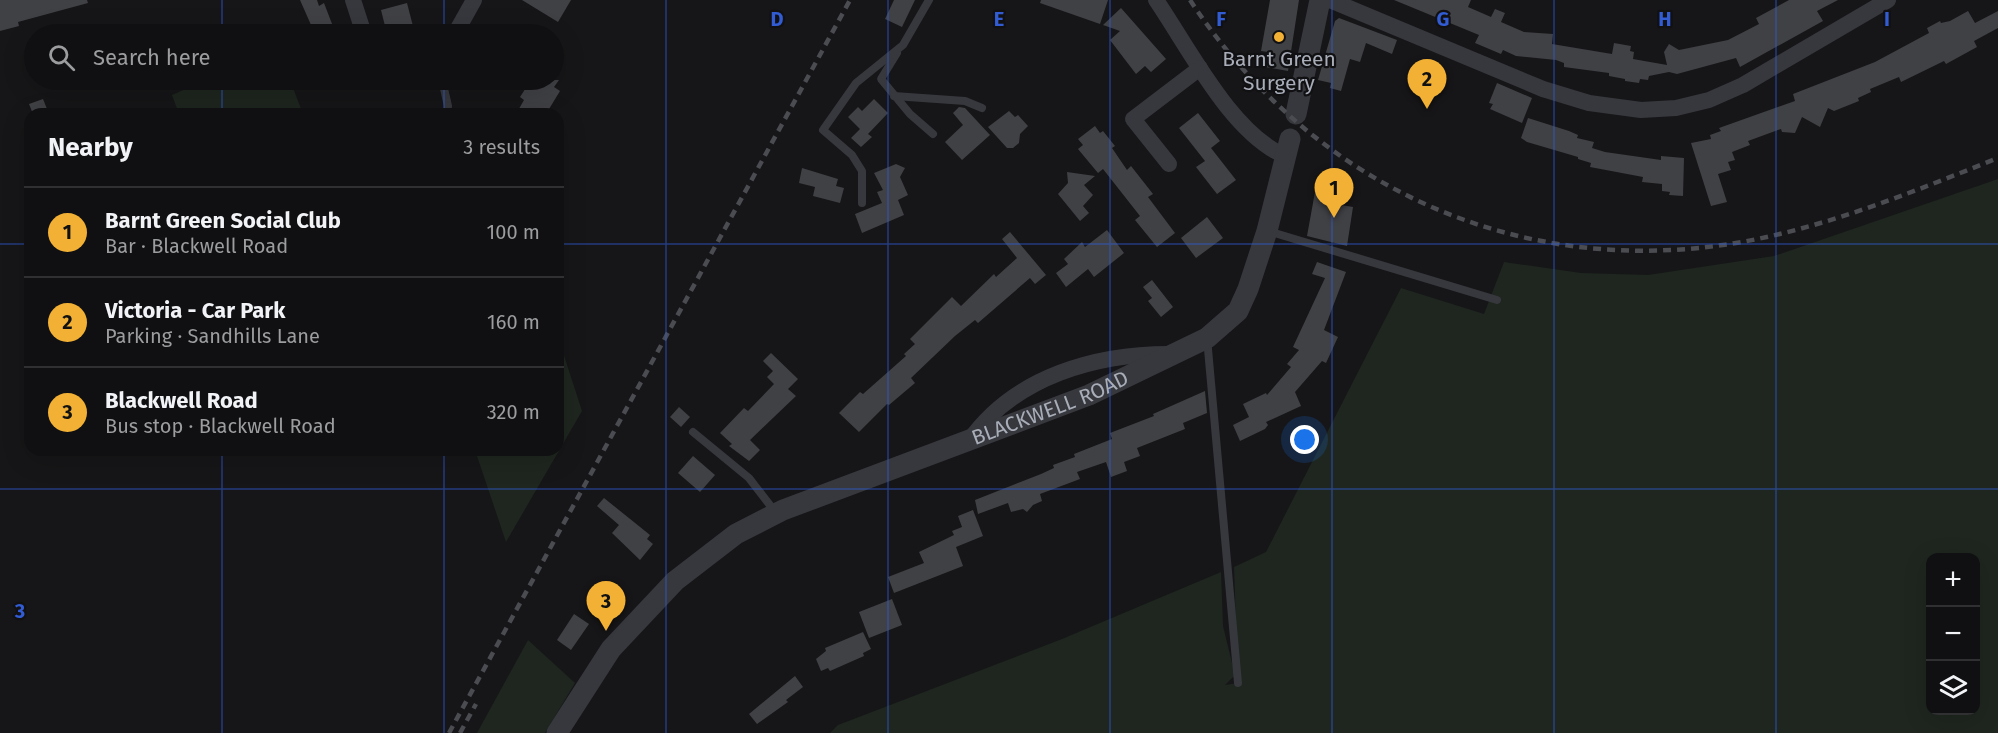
<!DOCTYPE html>
<meta charset="utf-8">
<style>
:root{--surface:#101012;--page:#19191b;--text:#f1f3f6;--muted:#9c9d9f;--line:#303032;--accent:#f2b134}
body{margin:0;font-family:"Fira Sans",sans-serif;background:var(--page);color:var(--text)}
.controls{position:absolute;right:18px;bottom:18px;display:grid;overflow:hidden;border-radius:12px;box-shadow:0 6px 24px #0002}
.controls button{width:54px;height:54px;display:grid;place-items:center;padding:0;border:0;border-bottom:2px solid var(--line);background:var(--surface);color:var(--text);font:30px sans-serif}
.you{position:absolute;left:1305px;top:440px;width:21px;height:21px;margin:-15px;border:4px solid #fff;border-radius:50%;background:#1a73e8;box-shadow:0 0 0 9px #1a73e833}
.badge{display:grid;place-items:center;width:39px;height:39px;border-radius:50%;background:var(--accent);color:#111;font-size:20px;font-weight:700}
.pin{position:absolute;translate:-50% -50px;filter:drop-shadow(0 2px 3px #0008)}
.pin::after{content:'';position:absolute;top:32px;width:21px;height:18px;background:inherit;clip-path:polygon(0 0,100% 0,50% 100%)}
.list{margin:0;padding:0;list-style:none}
h2{display:flex;justify-content:space-between;align-items:center;height:78px;margin:0;padding:0 24px;font-size:26px}
h2 small{font-size:20px;font-weight:400;color:var(--muted)}
.list li{display:grid;grid-template-columns:39px 1fr auto;gap:18px;align-items:center;box-sizing:border-box;height:90px;padding:0 24px;border-top:2px solid var(--line)}
.list b{display:block;font-size:22px;white-space:nowrap}
.list p{margin:0;font-size:20px;white-space:nowrap;color:var(--muted)}
.list em{font-size:20px;font-style:normal;color:var(--muted)}
.icon{flex:none;width:33px;height:33px;fill:none;stroke:currentColor;stroke-width:2;stroke-linecap:round;stroke-linejoin:round}
.map{position:relative;flex:none;width:1998px;height:733px;overflow:hidden}
.search{position:absolute;background:var(--surface);box-shadow:0 6px 24px #0002;left:24px;top:24px;width:540px;height:66px;display:flex;align-items:center;gap:15px;box-sizing:border-box;padding:0 21px;border-radius:33px;color:var(--muted);font-size:22px}
.panel{position:absolute;background:var(--surface);box-shadow:0 6px 24px #0002;left:24px;top:108px;width:540px;height:348px;border-radius:18px}
.map>svg:first-child{display:block}
</style>
<div class="map">
<svg width="1998" height="733" viewBox="0 0 1998 733">
<rect width="100%" height="100%" fill="#161618"/>
<g fill="#1e261f" fill-rule="evenodd">
<path d="M206,80h84l13,34h-124l-7,-19z"/>
<path d="M1998,179v554h-1168l8,-8 224,-86 159,-67 2,54 12,49 -10,10 13,-2 -4,-116 32,-15 135,-264 83,26 20,-52 77,11 67,2 126,-19zM1930,558h46v152h-46z"/>
<path d="M558,337l24,74 -76,131 -31,-92h83z"/>
<path d="M528,640l47,43 -30,50h-68z"/>
</g>
<g fill="#404145">
<path d="M0,0h87l1,3 -70,19 1,4 -19,5z"/>
<path d="M300,0h17l2,6 5,-3 10,26 -19,5z"/>
<path d="M522,0h49l-13,22z"/>
<path d="M894,0h21l-13,27 -17,-8z"/>
<path d="M1041,0h67l-8,24 -60,-21z"/>
<path d="M1270,0h29l-11,71 -23,-4 3,-15 -7,-1z"/>
<path d="M1394,0h77l-3,7 23,10 4,-8 10,4 -4,9 23,10 29,2 -1,10 60,10 2,-11 17,3 -1,5 4,1 -1,7 34,6 -3,-13 5,-8 10,6 49,-10 31,-16 -3,-6 33,-18h49l-21,11 6,10 -83,46 -4,-9 -59,16 -8,-2 -20,4 -1,4 -8,-1 -1,4 -14,-2v-2l-16,-3v-3l-45,-6v-4l-8,-3 -40,-4 -13,-6 -2,4 -26,-11 4,-8z"/>
<path d="M407,3l8,31h-28l-6,-24z"/>
<path d="M1121,8l45,51 -15,13 -6,-6 -9,8 -26,-34 10,-9 -17,-6z"/>
<path d="M1968,11l7,12 23,-12v17l-24,13 3,6 -31,17 -2,-3 -43,21 -2,-5 -29,12 1,3 -13,6 1,3 -25,10 -6,-3 -8,19 -18,-10 -7,16 -13,-1 -1,-3 -33,12 2,4 -18,7 3,8 -7,2 3,8 -13,4 9,28 -16,4 -20,-63 20,-4 -1,-4 11,-4 -2,-3 76,-27 -2,-7 82,-32 54,-29 -2,-5 13,-7 1,2 9,-2z"/>
<path d="M1339,18l58,22 -5,14 -26,-11 -6,19 -10,-3 -9,32 -11,-3 1,-5 -13,-3 17,-59z"/>
<path d="M531,80h28l-5,7 6,4 -14,23h-30l8,-14 -4,-3z"/>
<path d="M1497,83l35,15 -10,25 -32,-14 3,-5 -4,-1z"/>
<path d="M43,99l6,15h-16l-4,-10z"/>
<path d="M874,99l14,14 -20,21 4,3 -11,10 -10,-9 9,-9 -12,-12 10,-10 4,4z"/>
<path d="M959,107l6,1 25,27 -28,25 -17,-18 18,-17 -10,-12z"/>
<path d="M1009,111l6,6 3,-2 10,11 -8,8 -1,9 -6,5h-6l-19,-21z"/>
<path d="M1198,113l22,28 -9,7 25,32 -19,14 -21,-27 9,-6 -26,-33z"/>
<path d="M1528,118l41,13 9,4 -1,3 17,4 -2,6 13,4 56,8v-4l23,2 -1,38 -14,-1 1,-3 -8,-1v-7l-20,-2 1,-5 -53,-10 1,-4 -13,-4v-2l-51,-15 -6,-4z"/>
<path d="M1095,126l5,7 3,-2 12,15 -3,2 15,22 4,-4 22,28 -5,3 27,36 -18,14 -22,-27 5,-4 -37,-47 -5,4 -20,-24 5,-4 -5,-6z"/>
<path d="M896,164l9,4 -5,9 8,18 -10,5 6,15 -42,18 -7,-19 27,-11 -5,-11 6,-2 -9,-17z"/>
<path d="M802,168l36,11 -2,7 8,2 -4,15 -27,-7 2,-9 -16,-4z"/>
<path d="M1067,172l28,4 -11,9 9,10 -10,11 6,7 -9,8 -22,-27 10,-11z"/>
<path d="M1315,192l15,3 -1,8 24,4 -6,39 -40,-10z"/>
<path d="M1207,217l16,21 -27,20 -15,-20z"/>
<path d="M1107,230l17,23 -30,24 -6,-8 -22,18 -10,-14 12,-9 -4,-5 18,-17 3,5z"/>
<path d="M1010,232l36,43 -11,9 -5,-6 -52,45 -3,-3 -20,16 -44,42 4,5 -26,22 -2,-1 -28,28 -20,-19 21,-21 3,2 43,-38 -2,-2 11,-10 -5,-5 42,-42 9,9 33,-32 2,3 21,-19 -15,-19z"/>
<path d="M1317,262l29,10 -22,58 14,7 -12,26 -4,-2 -27,31 6,14 -35,16 2,3 -3,4 -25,12 -7,-16 16,-8 -6,-13 23,-11 1,2 24,-28 -4,-3 12,-14 -6,-3 32,-69 -13,-4z"/>
<path d="M1152,280l21,27 -12,10 -13,-16 4,-3 -9,-11z"/>
<path d="M771,353l27,26 -10,10 8,7 -46,44 10,10 -11,11 -20,-15 3,-2 -12,-11 24,-25 4,3 26,-27 -7,-7 6,-6 -10,-10z"/>
<path d="M1205,391l2,22 -24,10 2,6 -48,19 3,8 -16,6 3,9 -16,6 -5,-15 -29,10 3,7 -40,15 2,7 -9,4 -6,7 -4,-3 -12,3 -3,-9 -30,11 -3,-14 66,-26 13,-6 -1,-3 22,-8 -1,-3 38,-15 -2,-6 44,-17 -1,-2z"/>
<path d="M679,407l11,10 -9,10 -11,-10z"/>
<path d="M693,456l22,19 -15,17 -22,-19z"/>
<path d="M604,498l46,37 -3,4 6,5 -13,16 -28,-27 7,-8 -22,-19z"/>
<path d="M973,510l10,26 -27,11 7,19 -69,27 -6,-16 36,-14 -5,-11 35,-17 -2,-4 10,-4 -4,-11z"/>
<path d="M892,599l10,26 -33,13 -10,-26z"/>
<path d="M574,614l15,10 -18,26 -14,-10z"/>
<path d="M863,632l8,17 -8,4 1,3 -34,15 -2,-3 -7,3 -5,-12 10,-8 -1,-3z"/>
<path d="M795,676l8,11 -17,13 2,2 -31,22 -8,-10z"/>
</g>
<g fill="none" stroke-linecap="round" stroke-linejoin="round">
<g stroke="#37383d" stroke-width="8">
<path d="M897,53l-16,26 29,35 23,20"/>
<path d="M442,80l6,26 -1,8"/>
<path d="M894,96l71,5 17,7"/>
<path d="M862,203v-32l-10,-16 -29,-25 33,-47 47,-38 26,-45"/>
<path d="M1268,231l229,69"/>
<path d="M1207,338l31,345"/>
<path d="M693,432l56,46 27,35"/>
</g>
<g stroke="#37383d" stroke-width="16">
<path d="M353,0l11,34"/>
<path d="M1156,0c33,48 75,133 129,156"/>
<path d="M1330,0l213,89 46,14 52,7 35,-2 33,-8 34,-15 145,-85"/>
<path d="M455,34l19,-34"/>
<path d="M1169,164l-36,-45 67,-51"/>
<path d="M969,441c46,-65 128,-88 205,-87"/>
</g>
<g stroke="#37383d" stroke-width="21">
<path d="M1296,114l24,-114"/>
<path id="s1" d="M557,733l54,-84 64,-68 61,-47 47,-24 306,-115 118,-57 31,-27 10,-22 19,-58 23,-92"/>
</g>
<g stroke="#4a4c52" stroke-width="4.5" stroke-dasharray="8 6" stroke-linecap="butt">
<path d="M1190,0c123,187 330,281 552,242 88,-16 173,-51 256,-84"/>
<path d="M449,733l401,-733"/>
<path d="M460,733l16,-29"/>
</g>
</g>
<path fill="none" stroke="#325cd3" stroke-width="1.5" stroke-opacity="0.55" d="M222,0v34M444,0v34M666,0v733M888,0v733M1110,0v733M1332,0v733M1554,0v733M1776,0v733M222,80v34M444,80v34M0,244h30M558,244h1440M222,450v283M444,450v283M0,489h1998"/>
<circle fill="#f2b134" stroke="#111113" stroke-width="2" cx="1279" cy="37" r="6"/>
<g text-anchor="middle" dominant-baseline="central" stroke-width="4.5" stroke-linejoin="round" paint-order="stroke">
<g font-size="21" fill="#a8adb8" stroke="#111113">
<text x="1279" y="59">Barnt Green<tspan x="1279" dy="24">Surgery</tspan></text>
</g>
<g font-size="21" fill="#a8adb8" stroke="#111113">
<text stroke="none"><textPath href="#s1" startOffset="609">BLACKWELL ROAD</textPath></text>
</g>
</g>
<g font-size="20" text-anchor="middle" font-weight="bold" fill="#325cd3" stroke="#111113" stroke-width="4.5" stroke-linejoin="round" paint-order="stroke">
<text x="777" y="26">D</text>
<text x="999" y="26">E</text>
<text x="1221" y="26">F</text>
<text x="1443" y="26">G</text>
<text x="1665" y="26">H</text>
<text x="1887" y="26">I</text>
<text x="20" y="618">3</text>
</g>
</svg>
<div class="controls">
<button>+</button>
<button>−</button>
<button><svg class="icon" aria-label="layers" viewBox="0 0 24 24"><path d="M12 4l9 5-9 5-9-5zM3 14l9 5 9-5"/></svg></button>
</div>
<div class="you"></div>
<div class="pin badge" style="left:1334px;top:218px">1</div>
<div class="pin badge" style="left:1427px;top:109px">2</div>
<div class="pin badge" style="left:606px;top:631px">3</div>
<div class="search"><svg class="icon" aria-label="search" viewBox="0 0 24 24"><circle cx="10" cy="10" r="6"/><path d="M15 15l6 6"/></svg>Search here</div>
<section class="panel">
<h2>Nearby<small>3 results</small></h2>
<ul class="list">
<li><span class="badge">1</span><div><b>Barnt Green Social Club</b><p>Bar · Blackwell Road</p></div><em>100 m</em></li>
<li><span class="badge">2</span><div><b>Victoria - Car Park</b><p>Parking · Sandhills Lane</p></div><em>160 m</em></li>
<li><span class="badge">3</span><div><b>Blackwell Road</b><p>Bus stop · Blackwell Road</p></div><em>320 m</em></li>
</ul>
</section>
</div>
